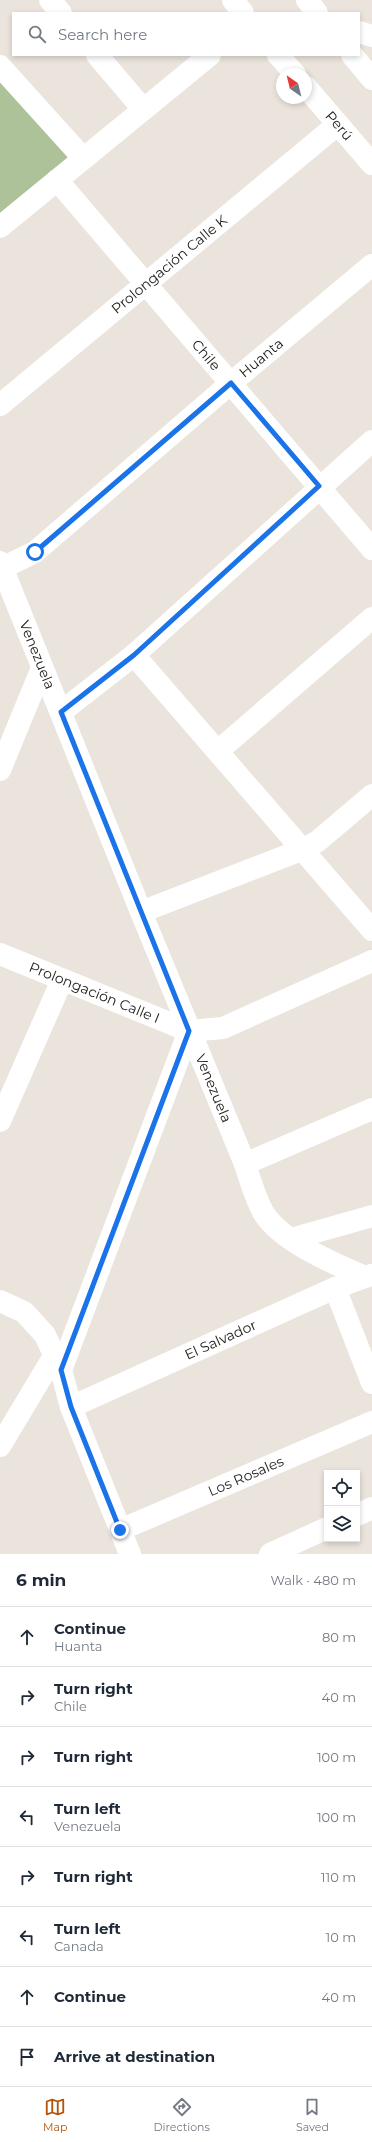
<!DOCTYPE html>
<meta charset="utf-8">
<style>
:root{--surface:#fff;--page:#f6f6f7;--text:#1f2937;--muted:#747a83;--line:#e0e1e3;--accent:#b45309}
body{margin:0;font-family:Montserrat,sans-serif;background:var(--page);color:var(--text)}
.controls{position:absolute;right:12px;bottom:12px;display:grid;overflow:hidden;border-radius:0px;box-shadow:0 2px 6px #0003}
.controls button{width:36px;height:36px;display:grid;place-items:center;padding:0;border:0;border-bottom:1px solid var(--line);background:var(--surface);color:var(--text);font:20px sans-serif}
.compass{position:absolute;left:276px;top:68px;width:36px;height:36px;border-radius:50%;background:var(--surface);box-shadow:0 2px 6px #0003;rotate:325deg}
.stop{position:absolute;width:12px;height:12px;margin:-9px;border:3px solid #1a73e8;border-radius:50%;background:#fff}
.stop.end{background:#1a73e8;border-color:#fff;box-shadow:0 1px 4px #0008}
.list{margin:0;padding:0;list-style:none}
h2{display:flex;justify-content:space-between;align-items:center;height:52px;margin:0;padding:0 16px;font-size:17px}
h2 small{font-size:13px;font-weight:400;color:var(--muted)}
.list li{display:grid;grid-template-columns:26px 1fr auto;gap:12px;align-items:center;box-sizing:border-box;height:60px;padding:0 16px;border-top:1px solid var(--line)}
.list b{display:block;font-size:15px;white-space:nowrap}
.list p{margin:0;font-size:13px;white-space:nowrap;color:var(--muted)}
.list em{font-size:13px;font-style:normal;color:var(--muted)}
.icon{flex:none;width:22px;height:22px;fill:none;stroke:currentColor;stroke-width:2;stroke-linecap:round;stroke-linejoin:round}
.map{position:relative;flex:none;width:372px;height:1554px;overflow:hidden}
.search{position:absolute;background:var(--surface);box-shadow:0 2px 6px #0003;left:12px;right:12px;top:12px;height:44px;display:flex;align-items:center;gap:10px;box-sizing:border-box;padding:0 14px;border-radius:0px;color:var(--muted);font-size:15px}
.sheet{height:532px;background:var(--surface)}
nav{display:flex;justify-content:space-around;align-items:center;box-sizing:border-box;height:56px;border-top:1px solid var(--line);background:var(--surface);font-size:11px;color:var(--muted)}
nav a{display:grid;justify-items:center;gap:2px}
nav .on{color:var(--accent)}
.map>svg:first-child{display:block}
</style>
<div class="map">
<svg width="372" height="1554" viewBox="0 0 372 1554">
<rect width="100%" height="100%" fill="#ebe4dd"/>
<path fill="#aec299" d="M0,73l65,76 3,12 -68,59z"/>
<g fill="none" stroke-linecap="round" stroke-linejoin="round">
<g stroke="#fff" stroke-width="22">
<path d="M50,0l11,13"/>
<path d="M359,32l13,4"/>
<path d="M97,55l46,54"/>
<path d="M0,66l83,92"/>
<path id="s1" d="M57,180l315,369"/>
<path d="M0,227l210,-172"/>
<path id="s2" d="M0,405l338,-281"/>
<path id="s3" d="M0,569l35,-17 196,-169 141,-118"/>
<path d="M134,655l238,275"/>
<path d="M61,712l73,-57 238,-214"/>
<path d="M218,751l154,-133"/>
<path d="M0,770l42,-102"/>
<path d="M141,912l163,-63 14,-8 54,-46"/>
<path id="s4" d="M0,954l189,77 34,-3 149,-67"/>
<path d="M0,1121l62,-141"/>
<path d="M245,1164l127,-55"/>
<path d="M0,1301l24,11 21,23 16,35 10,37 59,147"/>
<path d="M61,1370l128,-339"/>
<path d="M0,1446l54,-90"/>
<path d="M357,1515l15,-7"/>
<path id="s5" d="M120,1530l252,-108"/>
<path d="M270,1554l57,-26"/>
</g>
<g stroke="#fff" stroke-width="22">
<path d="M233,0l10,13"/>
<path d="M307,0l10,13"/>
<path d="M278,55l17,19"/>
<path d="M352,55l20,24"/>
<path id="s6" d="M306,87l66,77"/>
<path id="s7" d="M0,562l141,350 104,252c5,16 10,33 18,48 17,29 72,52 102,65"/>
<path d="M291,1239l81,-23"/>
<path d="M335,1288l37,95"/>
<path id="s8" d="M71,1407l264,-119 36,-13"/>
</g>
</g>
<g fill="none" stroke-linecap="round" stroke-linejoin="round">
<path stroke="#1a73e8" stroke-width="5" d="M35,552l196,-169 88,103 -185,169 -73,57 128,319 -128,339 10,37 49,123"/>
</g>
<g text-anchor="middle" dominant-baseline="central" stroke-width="3" stroke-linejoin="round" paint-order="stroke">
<g font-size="14" fill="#23211e" stroke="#f8f1ea">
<text stroke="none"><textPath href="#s6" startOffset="51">Perú</textPath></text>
<text stroke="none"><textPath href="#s2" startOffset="220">Prolongación Calle K</textPath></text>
<text stroke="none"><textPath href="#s1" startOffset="230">Chile</textPath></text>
<text stroke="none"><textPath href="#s3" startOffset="337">Huanta</textPath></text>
<text stroke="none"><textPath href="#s7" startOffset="100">Venezuela</textPath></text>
<text stroke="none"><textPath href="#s4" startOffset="102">Prolongación Calle I</textPath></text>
<text stroke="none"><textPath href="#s7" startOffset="568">Venezuela</textPath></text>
<text stroke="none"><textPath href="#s8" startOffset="164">El Salvador</textPath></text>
<text stroke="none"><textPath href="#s5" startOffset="137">Los Rosales</textPath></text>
</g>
</g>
</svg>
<div class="controls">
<button><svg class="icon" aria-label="locate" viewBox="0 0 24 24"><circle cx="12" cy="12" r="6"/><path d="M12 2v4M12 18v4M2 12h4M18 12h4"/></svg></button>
<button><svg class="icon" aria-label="layers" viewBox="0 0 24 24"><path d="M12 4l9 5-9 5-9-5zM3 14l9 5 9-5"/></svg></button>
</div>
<svg class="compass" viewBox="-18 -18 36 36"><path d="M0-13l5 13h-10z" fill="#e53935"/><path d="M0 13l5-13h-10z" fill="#747a83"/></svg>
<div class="stop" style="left:35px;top:552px"></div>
<div class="stop end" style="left:120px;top:1530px"></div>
<div class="search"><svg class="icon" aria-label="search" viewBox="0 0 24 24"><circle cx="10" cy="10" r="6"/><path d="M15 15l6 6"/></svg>Search here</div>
</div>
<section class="sheet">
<h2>6 min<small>Walk · 480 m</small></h2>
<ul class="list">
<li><svg class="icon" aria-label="ahead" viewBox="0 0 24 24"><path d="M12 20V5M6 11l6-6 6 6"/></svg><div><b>Continue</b><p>Huanta</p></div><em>80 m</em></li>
<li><svg class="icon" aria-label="right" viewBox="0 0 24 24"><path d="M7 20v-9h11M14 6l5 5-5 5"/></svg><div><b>Turn right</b><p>Chile</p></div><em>40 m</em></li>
<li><svg class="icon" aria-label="right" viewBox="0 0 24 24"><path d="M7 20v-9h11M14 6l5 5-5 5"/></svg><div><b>Turn right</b></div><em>100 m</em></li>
<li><svg class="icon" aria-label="left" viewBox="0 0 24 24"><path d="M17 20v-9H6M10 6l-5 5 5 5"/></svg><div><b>Turn left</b><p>Venezuela</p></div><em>100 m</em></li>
<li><svg class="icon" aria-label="right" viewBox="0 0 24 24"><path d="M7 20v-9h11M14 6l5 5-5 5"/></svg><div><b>Turn right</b></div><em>110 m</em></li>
<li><svg class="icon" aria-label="left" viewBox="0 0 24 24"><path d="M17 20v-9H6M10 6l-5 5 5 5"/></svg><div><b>Turn left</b><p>Canada</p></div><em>10 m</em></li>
<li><svg class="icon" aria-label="ahead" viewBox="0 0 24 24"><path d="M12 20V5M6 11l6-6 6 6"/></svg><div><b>Continue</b></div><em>40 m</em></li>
<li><svg class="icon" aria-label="arrive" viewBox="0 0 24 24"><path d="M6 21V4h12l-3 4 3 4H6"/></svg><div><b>Arrive at destination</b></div></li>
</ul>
</section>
<nav>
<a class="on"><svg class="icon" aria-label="map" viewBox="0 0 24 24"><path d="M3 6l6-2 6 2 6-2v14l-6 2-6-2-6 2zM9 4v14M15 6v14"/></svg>Map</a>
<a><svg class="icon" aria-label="directions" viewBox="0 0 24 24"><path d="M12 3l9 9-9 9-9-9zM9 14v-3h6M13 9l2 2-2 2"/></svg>Directions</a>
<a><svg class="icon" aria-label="saved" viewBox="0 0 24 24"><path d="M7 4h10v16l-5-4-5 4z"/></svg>Saved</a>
</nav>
